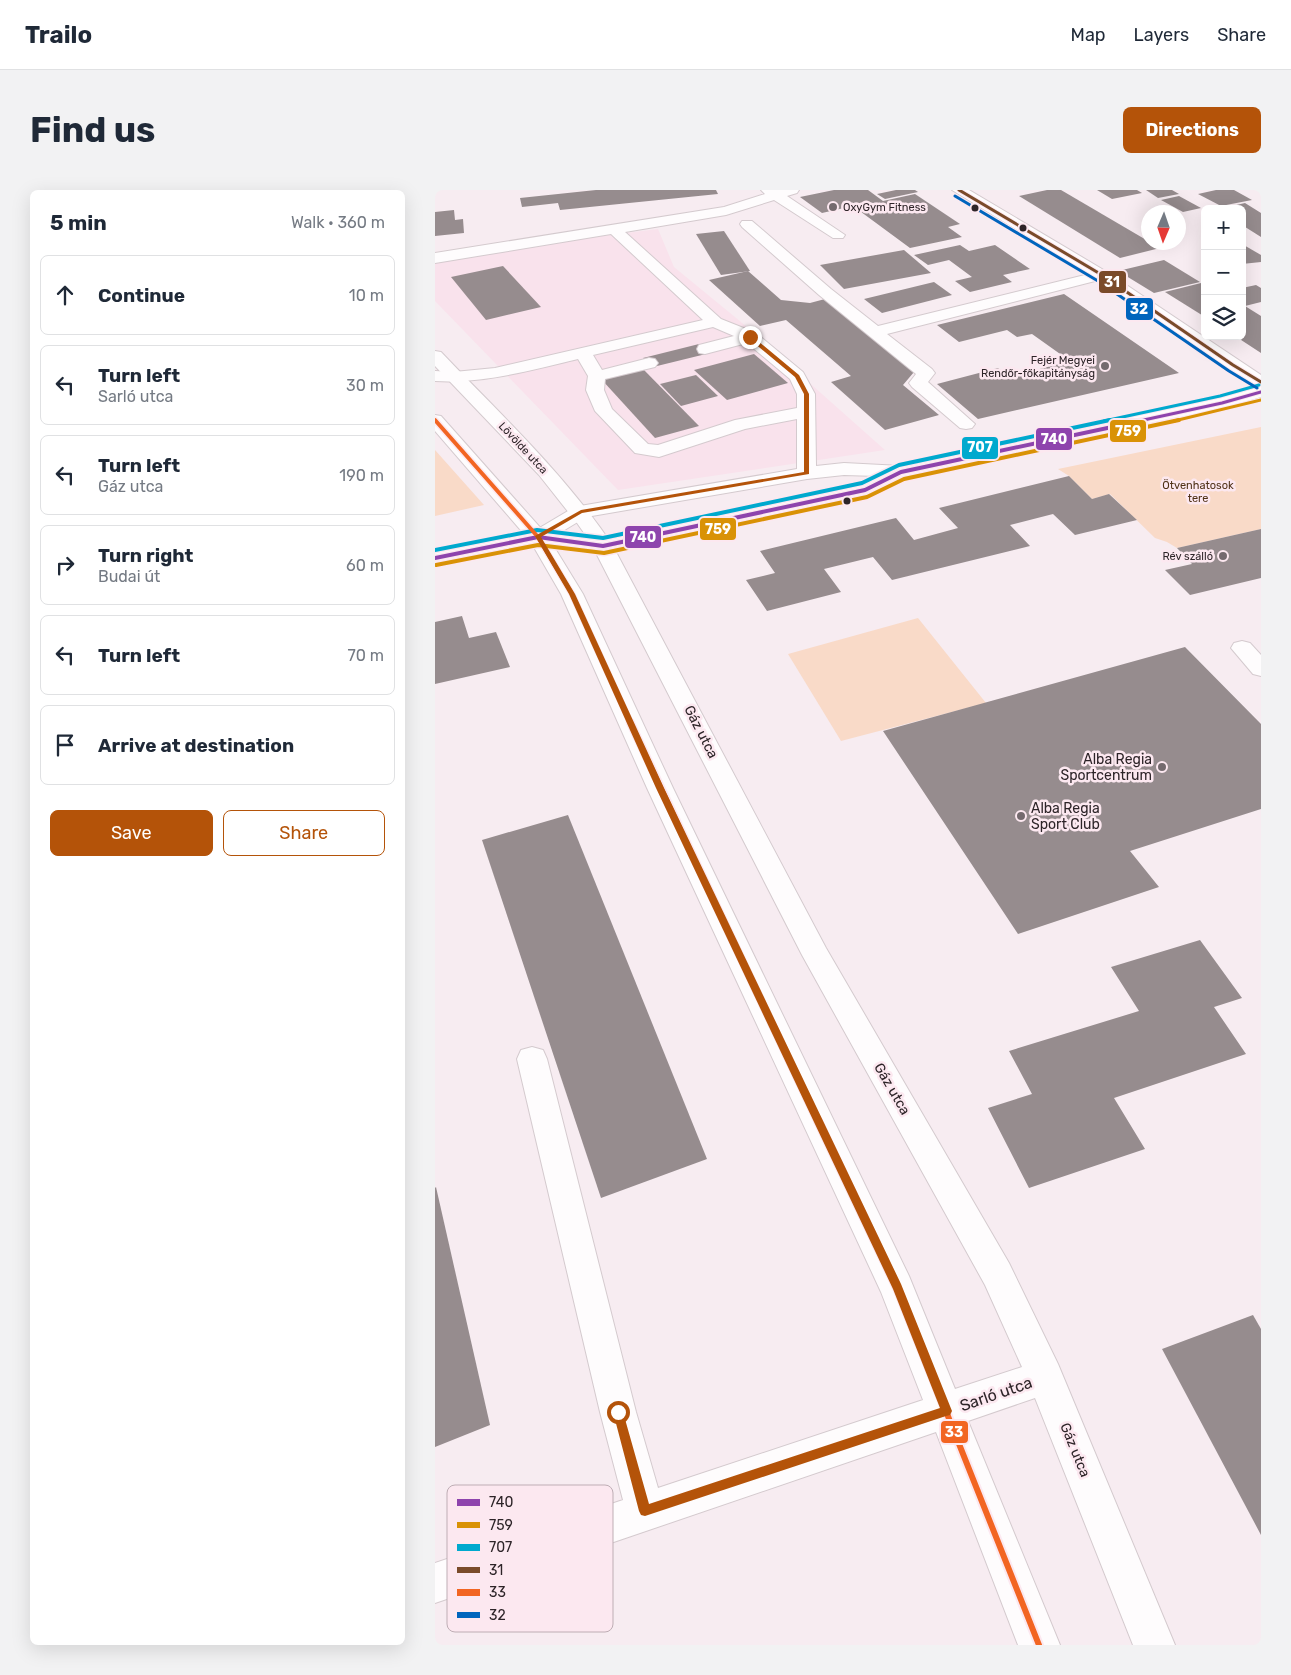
<!DOCTYPE html>
<meta charset="utf-8">
<style>
:root{--surface:#fff;--page:#f2f2f3;--text:#1f2937;--muted:#747a83;--line:#e0e1e3;--accent:#b45309}
body{margin:0;font-family:Rubik,sans-serif;background:var(--page);color:var(--text)}
.controls{position:absolute;right:15px;top:15px;display:grid;overflow:hidden;border-radius:8px;box-shadow:0 5px 20px #0002}
.controls button{width:45px;height:45px;display:grid;place-items:center;padding:0;border:0;border-bottom:1px solid var(--line);background:var(--surface);color:var(--text);font:25px sans-serif}
.compass{position:absolute;left:706px;top:15px;width:45px;height:45px;border-radius:50%;background:var(--surface);box-shadow:0 5px 20px #0002;rotate:182deg}
.stop{position:absolute;width:15px;height:15px;margin:-11px;border:4px solid #b45309;border-radius:50%;background:#fff}
.stop.end{background:#b45309;border-color:#fff;box-shadow:0 1px 5px #0008}
.list{margin:0;padding:0;list-style:none}
h2{display:flex;justify-content:space-between;align-items:center;height:65px;margin:0;padding:0 20px;font-size:21px}
h2 small{font-size:16px;font-weight:400;color:var(--muted)}
.list li{display:grid;grid-template-columns:32px 1fr auto;gap:15px;align-items:center;box-sizing:border-box;height:80px;margin:0 10px 10px;padding:0 10px;border:1px solid var(--line);border-radius:8px}
.list b{display:block;font-size:19px;white-space:nowrap}
.list p{margin:0;font-size:16px;white-space:nowrap;color:var(--muted)}
.list em{font-size:16px;font-style:normal;color:var(--muted)}
.actions{display:flex;gap:10px;padding:15px 20px}
.actions a{flex:1;padding:11px 0;border:1px solid var(--accent);border-radius:8px;text-align:center;font-size:18px;color:var(--accent)}
.actions .main{background:var(--accent);color:#fff}
.icon{flex:none;width:28px;height:28px;fill:none;stroke:currentColor;stroke-width:2;stroke-linecap:round;stroke-linejoin:round}
.map{position:relative;flex:none;width:826px;height:1455px;overflow:hidden;border-radius:8px}
header{display:flex;align-items:center;gap:30px;box-sizing:border-box;height:70px;padding:0 25px;background:var(--surface);border-bottom:1px solid var(--line)}
header strong{font-size:24px}
nav{display:flex;gap:28px;margin-inline-start:auto;font-size:18px}
.intro{display:flex;align-items:center;justify-content:space-between;box-sizing:border-box;height:120px;padding:0 30px}
h1{margin:0;font-size:35px}
.button{padding:12px 22px;border-radius:8px;background:var(--accent);color:#fff;font-size:18px;font-weight:700}
main{display:flex;gap:30px;padding:0 30px}
aside{flex:1;background:var(--surface);border-radius:8px;box-shadow:0 5px 20px #0002}
.map>svg:first-child{display:block}
</style>
<header>
<strong>Trailo</strong>
<nav><a>Map</a><a>Layers</a><a>Share</a></nav>
</header>
<div class="intro"><h1>Find us</h1><a class="button">Directions</a></div>
<main>
<aside>
<h2>5 min<small>Walk · 360 m</small></h2>
<ul class="list">
<li><svg class="icon" aria-label="ahead" viewBox="0 0 24 24"><path d="M12 20V5M6 11l6-6 6 6"/></svg><div><b>Continue</b></div><em>10 m</em></li>
<li><svg class="icon" aria-label="left" viewBox="0 0 24 24"><path d="M17 20v-9H6M10 6l-5 5 5 5"/></svg><div><b>Turn left</b><p>Sarló utca</p></div><em>30 m</em></li>
<li><svg class="icon" aria-label="left" viewBox="0 0 24 24"><path d="M17 20v-9H6M10 6l-5 5 5 5"/></svg><div><b>Turn left</b><p>Gáz utca</p></div><em>190 m</em></li>
<li><svg class="icon" aria-label="right" viewBox="0 0 24 24"><path d="M7 20v-9h11M14 6l5 5-5 5"/></svg><div><b>Turn right</b><p>Budai út</p></div><em>60 m</em></li>
<li><svg class="icon" aria-label="left" viewBox="0 0 24 24"><path d="M17 20v-9H6M10 6l-5 5 5 5"/></svg><div><b>Turn left</b></div><em>70 m</em></li>
<li><svg class="icon" aria-label="arrive" viewBox="0 0 24 24"><path d="M6 21V4h12l-3 4 3 4H6"/></svg><div><b>Arrive at destination</b></div></li>
</ul>
<div class="actions"><a class="main">Save</a><a>Share</a></div>
</aside>
<div class="map">
<svg width="826" height="1455" viewBox="0 0 826 1455">
<rect width="100%" height="100%" fill="#f7ecf1"/>
<path fill="#f9e2ec" d="M223,39l16,38 67,55 144,128 -267,40 -183,-189v-40l87,-15z"/>
<g fill="#f9dac8">
<path d="M826,237v102l-84,19 -10,-6 -12,-4 -45,-44 -18,5 -23,-23 -11,-7z"/>
<path d="M0,260l49,55 -49,11z"/>
<path d="M483,428l68,85 -145,38 -53,-87z"/>
</g>
<g fill="#968c8e">
<path d="M161,0h120l2,4 -158,16 -2,-7 -36,4 -2,-9z"/>
<path d="M399,0h34l15,11 32,-7 45,30 -12,3 14,10 -52,11 -57,-42 -31,7 -22,-16z"/>
<path d="M461,0h19l3,2 -33,7 -8,-5z"/>
<path d="M612,0h14l99,58 -40,10 -101,-62z"/>
<path d="M662,0h40l5,3 -30,6z"/>
<path d="M711,0h26l7,4 -21,4z"/>
<path d="M781,0h18l18,10 -31,6 -23,-12z"/>
<path d="M744,6l22,12 -18,4 -22,-12z"/>
<path d="M810,13l16,10v24l-19,-12v-16h-23z"/>
<path d="M19,20l1,10 8,-1 1,14 -29,3v-24z"/>
<path d="M289,41l26,40 -29,4 -25,-41z"/>
<path d="M807,54l19,11v7l-19,2z"/>
<path d="M525,55l9,6 26,-6 35,24 -27,6 9,7 -42,10 -15,-11 17,-4 -23,-17 -21,5 -14,-10z"/>
<path d="M469,60l27,23 -87,16 -24,-24z"/>
<path d="M729,70l36,22 -46,11 -36,-22z"/>
<path d="M68,76l38,41 -55,13 -35,-43z"/>
<path d="M313,81l33,29 29,3 15,-4 89,73 -11,13 36,30 -54,15 -54,-48 20,-6 -65,-56 -26,6 -51,-46z"/>
<path d="M499,92l18,13 -70,18 -18,-14z"/>
<path d="M770,92v35l-40,-25z"/>
<path d="M821,95l5,3v14l-16,4 16,10v37l-26,-17h7v-48z"/>
<path d="M629,104l115,79 -201,46 -41,-35 61,-16 11,9 61,-16 -38,-27 -15,3 -10,-7 -48,12 -22,-17z"/>
<path d="M264,154l11,9 -57,14 -10,-9z"/>
<path d="M319,164l34,29 -61,17 -33,-30z"/>
<path d="M209,180l55,56 -44,12 -53,-58z"/>
<path d="M261,185l22,21 -37,10 -21,-22z"/>
<path d="M634,286l23,23 17,-5 28,26 -62,15 -22,-21 -43,11 20,21 -138,34 -19,-23 -49,12 17,23 -74,19 -21,-31 29,-7 -15,-22 136,-33 18,22 44,-12 -19,-20z"/>
<path d="M826,339v49l-71,17 -25,-25 27,-6 -15,-16z"/>
<path d="M27,426l7,22 27,-6 14,35 -75,17v-62z"/>
<path d="M750,457l76,77v85l-131,42 29,36 -141,47 -135,-203z"/>
<path d="M133,625l139,344 -106,39 -119,-358z"/>
<path d="M765,750l42,58 -28,9 32,47 -132,44 31,51 -116,39 -41,-80 44,-14 -23,-43 130,-40 -28,-44z"/>
<path d="M1,997l54,238 -55,22v-259z"/>
<path d="M818,1125l8,14v206l-99,-186z"/>
</g>
<g fill="none" stroke-linecap="round" stroke-linejoin="round">
<g stroke="#d4cace" stroke-width="2">
<g id="minor">
<path d="M326,0h38l-2,3 -10,3 58,39 -2,3h-10l-59,-38 -48,15 -101,17 96,87 35,14 47,39 12,22 1,72 28,-3 57,3 318,-68 41,-11 -33,-18 -128,-89 -212,54 45,35 3,4 -7,9 47,42 -3,4 -6,1 -6,-1 -48,-41 -3,-4 7,-9 -97,-79 -77,-68 -2,-3 2,-3h10l79,68 47,37 211,-52 -137,-84h17l138,82 154,103v22l-33,10 -321,69 -35,18 -257,56 211,398 183,315 49,101 117,281h-42l-98,-247 -67,23 92,224h-42l-82,-213 -501,171v-40l188,-63 -23,-88 -83,-353 4,-9 11,-3 11,3 4,9 89,353 22,76 265,-88 -42,-108 -234,-504 -86,-194 -33,-57 3,-4 42,-25 7,-2 217,-37v-50l-52,10 -86,28 -24,-4 -40,-42 -9,-21 2,-14 -10,-17c-47,11 -94,25 -143,22v-10l19,1 41,-4 208,-48 -92,-86 -176,29v-10l289,-46 41,-13zM278,137l21,9 -35,9 -2,4 2,4 6,1 42,-11 43,36 7,15v14l-62,12 -77,25 -10,-1 -36,-35 -8,-19 1,-11 50,-12 3,-4 -3,-4 -6,-1 -47,12 -9,-15zM409,285l33,1 -18,9 -256,55 -45,-6 28,-17 221,-38zM118,355l42,6 207,404 183,330 37,82 -67,22 -46,-113 -236,-488 -90,-194z"/>
<path d="M807,451l8,2 11,12v21l-8,-2 -22,-26 3,-5z"/>
</g>
</g>
<g stroke="#d4cace" stroke-width="2">
<g id="major">
<path d="M0,161l6,1c60,63 123,121 172,194l-3,4 -7,2 -7,-2 -19,-27 -38,-48 -104,-109z"/>
<path d="M0,225l6,1 104,117 3,4 -3,4 -110,23v-12l89,-18 -89,-103z"/>
</g>
</g>
<use href="#minor" fill="#fefcfd" fill-rule="evenodd"/>
<use href="#major" fill="#fefcfd" fill-rule="evenodd"/>
<g stroke="#fce8f0" stroke-width="5">
<path id="bus-1-far1" d="M704,231l83,-18 39,-11"/>
</g>
<g stroke="#fce8f0" stroke-width="7">
<path id="bus-1" d="M0,368l103,-21 65,9 262,-56 36,-18 244,-52"/>
</g>
<g stroke="#fce8f0" stroke-width="5">
<path id="bus-2-far1" d="M739,231l87,-21"/>
</g>
<g stroke="#fce8f0" stroke-width="7">
<path id="bus-2" d="M1,375l102,-20 66,8 263,-56 37,-18 275,-59"/>
</g>
<g stroke="#fce8f0" stroke-width="5">
<path id="bus-3-far1" d="M669,231l116,-25 39,-11"/>
</g>
<g stroke="#fce8f0" stroke-width="7">
<path id="bus-3" d="M0,360l102,-20 66,8 259,-55 37,-18 211,-45"/>
</g>
<g stroke="#fce8f0" stroke-width="5">
<path id="bus-4" d="M524,0l143,85 131,90 28,17"/>
</g>
<g stroke="#fce8f0" stroke-width="7">
<path id="bus-5-far2" d="M0,230l103,117 34,57 59,130"/>
</g>
<g stroke="#fce8f0" stroke-width="9">
<path id="bus-5-far1" d="M195,532l188,400"/>
</g>
<g stroke="#fce8f0" stroke-width="10">
<path id="bus-5" d="M383,931l79,167 142,357"/>
</g>
<g stroke="#fce8f0" stroke-width="5">
<path id="bus-6" d="M520,6l143,85 131,90 28,17"/>
</g>
<use href="#bus-1-far1" stroke="#8e44ad" stroke-width="3"/>
<use href="#bus-1" stroke="#8e44ad" stroke-width="4"/>
<use href="#bus-2-far1" stroke="#d99206" stroke-width="3"/>
<use href="#bus-2" stroke="#d99206" stroke-width="4"/>
<use href="#bus-3-far1" stroke="#00a9ce" stroke-width="3"/>
<use href="#bus-3" stroke="#00a9ce" stroke-width="4"/>
<use href="#bus-4" stroke="#7a4b2a" stroke-width="3"/>
<use href="#bus-5-far2" stroke="#f26522" stroke-width="4"/>
<use href="#bus-5-far1" stroke="#f26522" stroke-width="5"/>
<use href="#bus-5" stroke="#f26522" stroke-width="6"/>
<use href="#bus-6" stroke="#0065bd" stroke-width="3"/>
</g>
<path fill="#b45309" d="M313,146h4l47,39 10,19v80l-227,39 -41,24 34,57 89,194 237,496 51,127 -2,4 -4,1 -301,100 -4,-1 -2,-4 -26,-99 1,-3 4,-2 4,2 1,3 26,92 291,-96 -47,-119 -237,-501 -87,-194 -34,-58 46,-26 223,-38v-78l-9,-17 -47,-39z"/>
<g fill="#746a6e" stroke="#fce8f0" stroke-width="2">
<circle cx="398" cy="17" r="5"/>
<circle cx="670" cy="176" r="5"/>
<circle cx="788" cy="366" r="5"/>
<circle cx="727" cy="577" r="5"/>
<circle cx="586" cy="626" r="5"/>
</g>
<g fill="#2d2428" stroke="#fce8f0" stroke-width="2">
<circle cx="540" cy="18" r="4.5"/>
<circle cx="588" cy="38" r="4.5"/>
<circle cx="412" cy="311" r="4.5"/>
</g>
<g text-anchor="middle" dominant-baseline="central" stroke-width="5" stroke-linejoin="round" paint-order="stroke">
<g font-size="11" fill="#2d2428" stroke="#fce8f0" text-anchor="end">
<text x="408" y="17" text-anchor="start">OxyGym Fitness</text>
<text x="660" y="170">Fejér Megyei<tspan x="660" dy="13">Rendőr-főkapitányság</tspan></text>
<text x="778" y="366">Rév szálló</text>
</g>
<g font-size="11" fill="#2d2428" stroke="#fce8f0">
<text transform="translate(88 258) rotate(47)">Lövölde utca</text>
</g>
<g font-size="11" fill="#503218" stroke="#fce8f0">
<text x="763" y="295">Ötvenhatosok<tspan x="763" dy="13">tere</tspan></text>
</g>
<g font-size="14" fill="#2d2428" stroke="#fce8f0">
<text transform="translate(266 542) rotate(63)">Gáz utca</text>
<text transform="translate(457 899) rotate(60)">Gáz utca</text>
<text transform="translate(640 1260) rotate(68)">Gáz utca</text>
</g>
<g font-size="14" fill="#2d2428" stroke="#fce8f0" text-anchor="end">
<text x="717" y="569">Alba Regia<tspan x="717" dy="16">Sportcentrum</tspan></text>
<text x="596" y="618" text-anchor="start">Alba Regia<tspan x="596" dy="16">Sport Club</tspan></text>
</g>
<g font-size="16" fill="#2d2428" stroke="#fce8f0">
<text transform="translate(561 1204) rotate(-19)">Sarló utca</text>
</g>
</g>
<rect x="12" y="1295" width="166" height="147" rx="8" fill="#fce8f0" stroke="#beadb4" stroke-width="1"/>
<rect x="22" y="1309" width="23" height="7" fill="#8e44ad"/>
<rect x="22" y="1332" width="23" height="6" fill="#d99206"/>
<rect x="22" y="1354" width="23" height="7" fill="#00a9ce"/>
<rect x="22" y="1377" width="23" height="6" fill="#7a4b2a"/>
<rect x="22" y="1399" width="23" height="7" fill="#f26522"/>
<rect x="22" y="1422" width="23" height="6" fill="#0065bd"/>
<g font-size="14" fill="#2d2428">
<text x="54" y="1317">740</text>
<text x="54" y="1340">759</text>
<text x="54" y="1362">707</text>
<text x="54" y="1385">31</text>
<text x="54" y="1407">33</text>
<text x="54" y="1430">32</text>
</g>
<g stroke="#fce8f0" stroke-width="2">
<rect x="663" y="80" width="29" height="24" rx="5" fill="#7a4b2a"/>
<rect x="690" y="107" width="29" height="24" rx="5" fill="#0065bd"/>
<rect x="674" y="229" width="38" height="24" rx="5" fill="#d99206"/>
<rect x="600" y="237" width="38" height="24" rx="5" fill="#8e44ad"/>
<rect x="526" y="246" width="38" height="24" rx="5" fill="#00a9ce"/>
<rect x="264" y="327" width="38" height="24" rx="5" fill="#d99206"/>
<rect x="189" y="335" width="38" height="24" rx="5" fill="#8e44ad"/>
<rect x="505" y="1230" width="29" height="24" rx="5" fill="#f26522"/>
</g>
<g font-size="14" text-anchor="middle" font-weight="bold" fill="#fff">
<text x="677" y="97">31</text>
<text x="704" y="124">32</text>
<text x="693" y="246">759</text>
<text x="619" y="254">740</text>
<text x="545" y="262">707</text>
<text x="283" y="344">759</text>
<text x="208" y="352">740</text>
<text x="519" y="1247">33</text>
</g>
</svg>
<div class="controls">
<button>+</button>
<button>−</button>
<button><svg class="icon" aria-label="layers" viewBox="0 0 24 24"><path d="M12 4l9 5-9 5-9-5zM3 14l9 5 9-5"/></svg></button>
</div>
<svg class="compass" viewBox="-18 -18 36 36"><path d="M0-13l5 13h-10z" fill="#e53935"/><path d="M0 13l5-13h-10z" fill="#747a83"/></svg>
<div class="stop" style="left:183px;top:1222px"></div>
<div class="stop end" style="left:315px;top:147px"></div>
</div>
</main>
